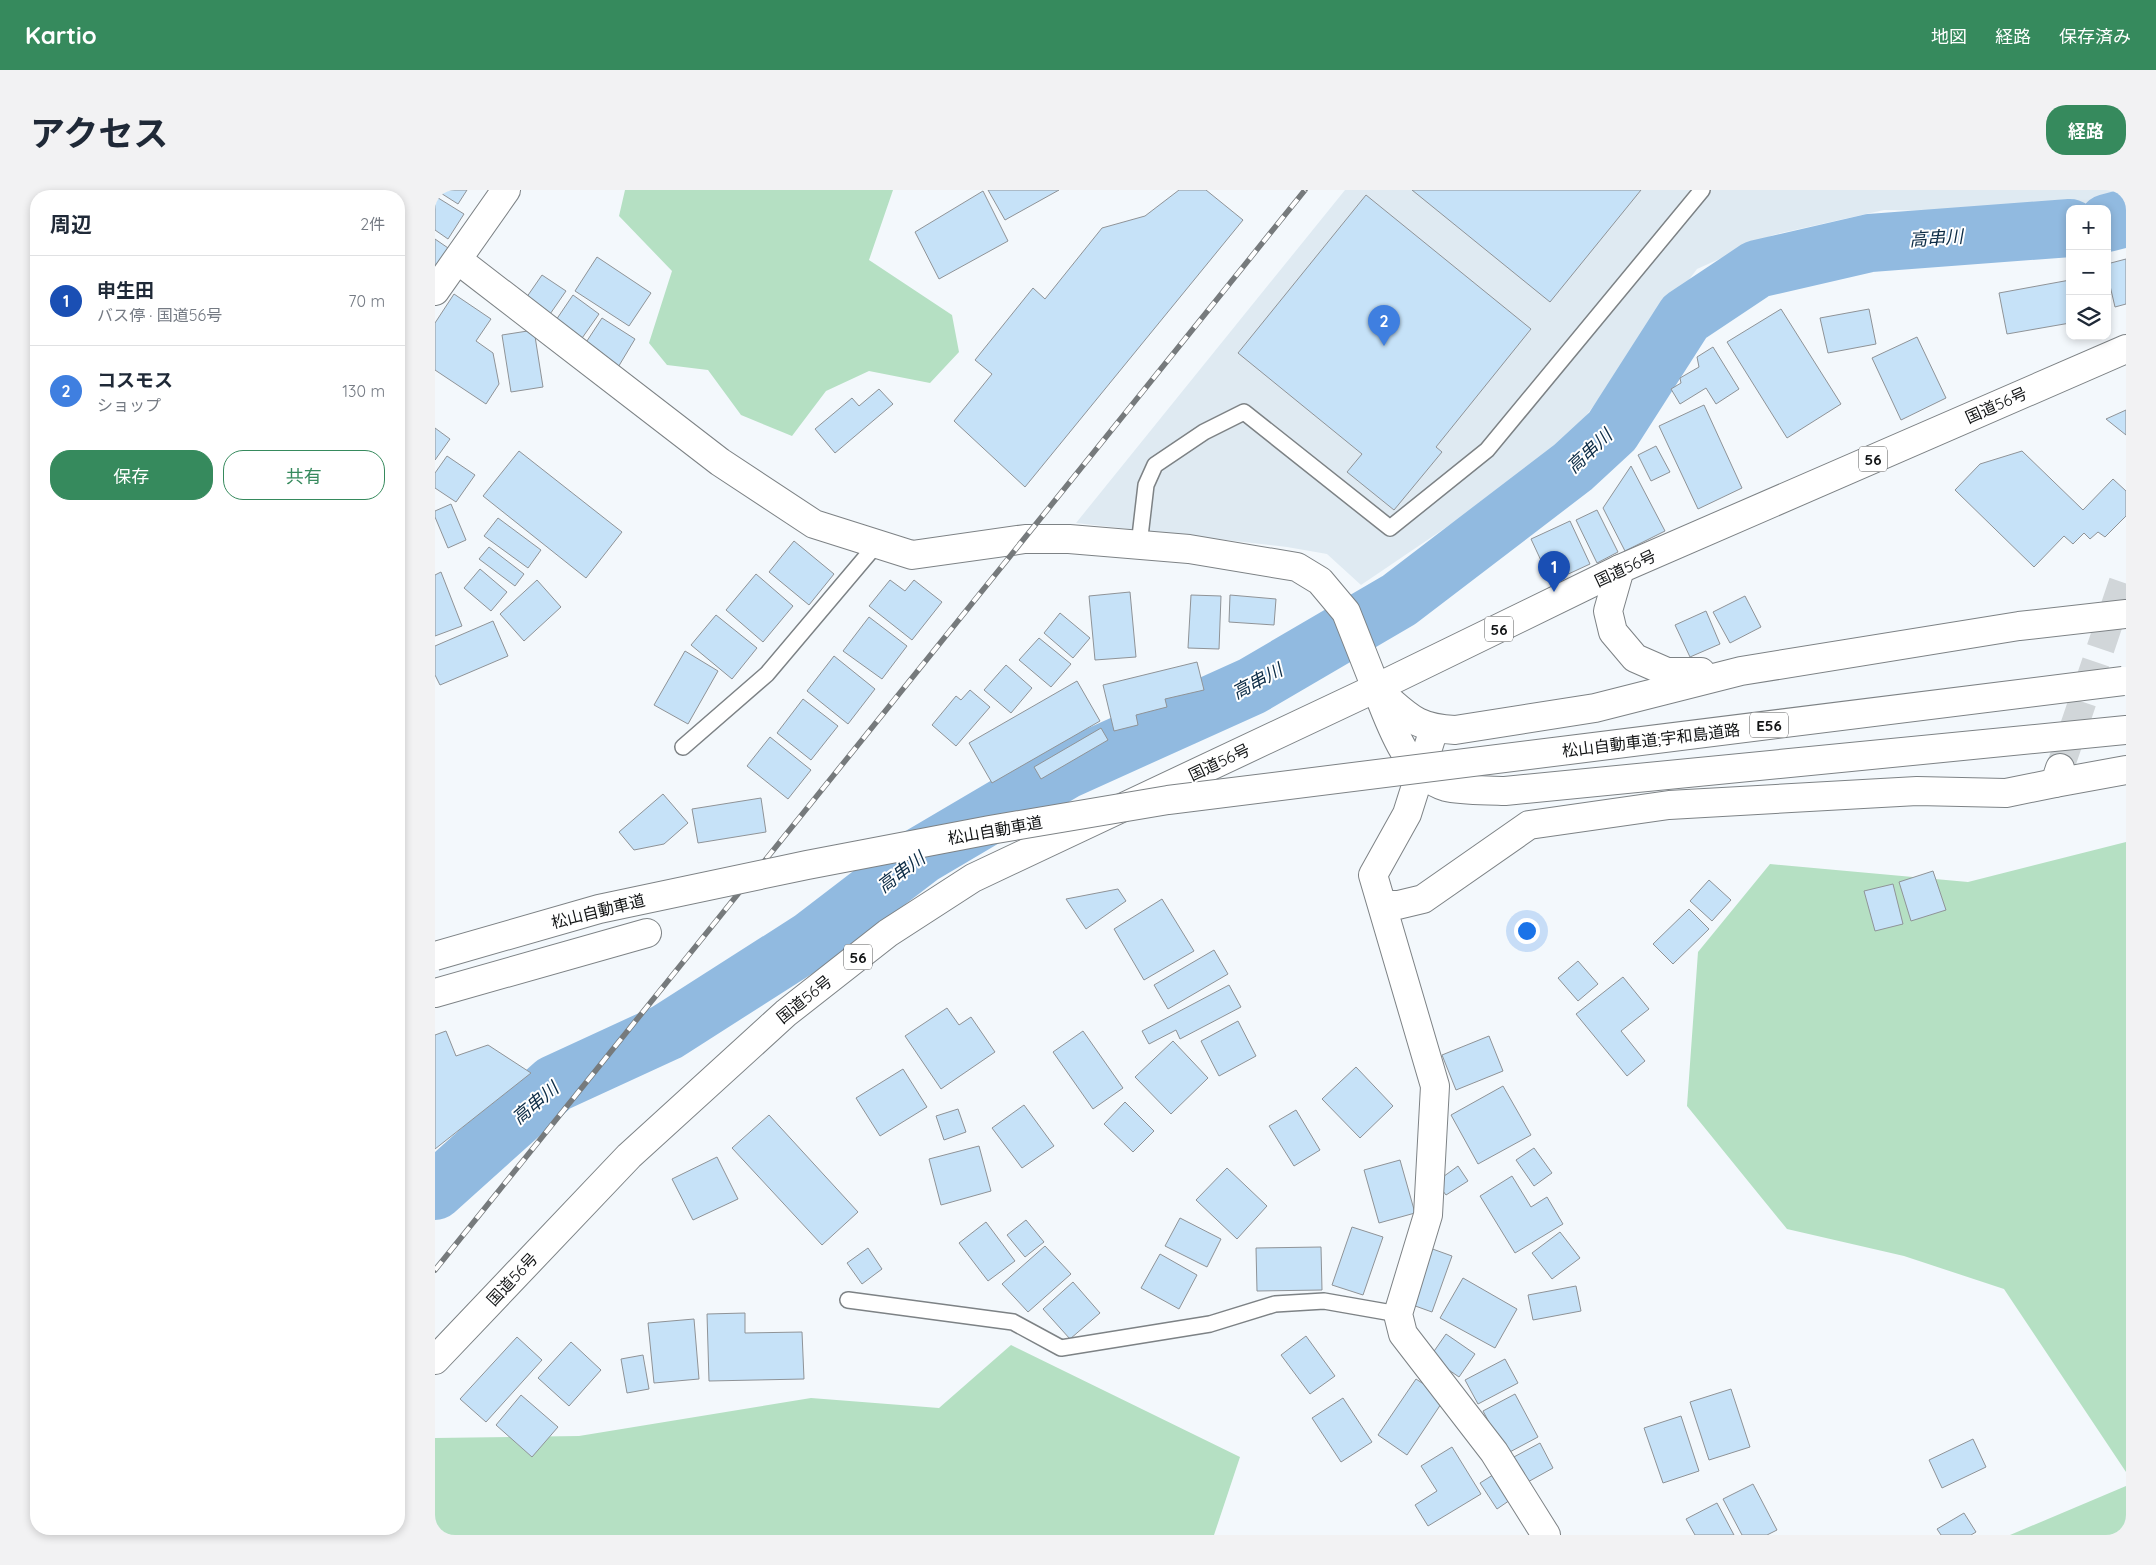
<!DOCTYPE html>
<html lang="ja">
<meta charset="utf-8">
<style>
:root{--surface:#fff;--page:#f2f2f3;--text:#1f2937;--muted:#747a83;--line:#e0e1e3;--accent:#368a5d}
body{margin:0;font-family:Quicksand,"Noto Sans JP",sans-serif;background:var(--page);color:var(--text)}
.controls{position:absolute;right:15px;top:15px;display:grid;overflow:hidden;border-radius:10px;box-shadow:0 2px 8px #0003}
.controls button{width:45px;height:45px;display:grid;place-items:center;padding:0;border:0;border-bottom:1px solid var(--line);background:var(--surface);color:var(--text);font:25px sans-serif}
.you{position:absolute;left:1091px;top:740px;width:18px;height:18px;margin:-12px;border:4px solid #fff;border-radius:50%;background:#1a73e8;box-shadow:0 0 0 8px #1a73e833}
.badge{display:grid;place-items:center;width:32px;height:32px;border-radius:50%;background:var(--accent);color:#fff;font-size:16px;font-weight:700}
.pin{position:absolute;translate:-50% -41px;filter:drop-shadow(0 1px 2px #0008)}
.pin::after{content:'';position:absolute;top:26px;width:18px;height:15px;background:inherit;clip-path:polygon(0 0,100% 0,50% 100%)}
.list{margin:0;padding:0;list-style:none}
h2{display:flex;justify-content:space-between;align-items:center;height:65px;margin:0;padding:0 20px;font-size:21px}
h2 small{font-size:16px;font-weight:400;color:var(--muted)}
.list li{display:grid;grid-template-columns:32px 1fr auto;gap:15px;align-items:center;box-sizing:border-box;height:90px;padding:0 20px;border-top:1px solid var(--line)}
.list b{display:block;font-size:19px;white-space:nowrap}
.list p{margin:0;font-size:16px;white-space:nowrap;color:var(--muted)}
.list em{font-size:16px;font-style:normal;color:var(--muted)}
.actions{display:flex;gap:10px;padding:15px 20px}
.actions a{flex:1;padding:11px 0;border:1px solid var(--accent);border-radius:20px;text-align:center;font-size:18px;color:var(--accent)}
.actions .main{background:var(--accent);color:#fff}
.icon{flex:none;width:28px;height:28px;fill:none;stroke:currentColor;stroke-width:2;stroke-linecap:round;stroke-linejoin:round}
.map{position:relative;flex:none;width:1691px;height:1345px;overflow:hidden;border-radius:20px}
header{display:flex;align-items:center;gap:30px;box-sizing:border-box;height:70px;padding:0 25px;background:var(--accent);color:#fff}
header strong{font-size:24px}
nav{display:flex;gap:28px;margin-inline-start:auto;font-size:18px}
.intro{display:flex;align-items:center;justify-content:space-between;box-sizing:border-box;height:120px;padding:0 30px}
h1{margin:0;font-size:35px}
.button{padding:12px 22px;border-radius:20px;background:var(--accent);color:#fff;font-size:18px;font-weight:700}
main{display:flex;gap:30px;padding:0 30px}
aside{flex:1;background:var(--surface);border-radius:20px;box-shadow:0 2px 8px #0003}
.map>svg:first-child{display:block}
</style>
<header>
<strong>Kartio</strong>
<nav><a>地図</a><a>経路</a><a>保存済み</a></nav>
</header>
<div class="intro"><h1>アクセス</h1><a class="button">経路</a></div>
<main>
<aside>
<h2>周辺<small>2件</small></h2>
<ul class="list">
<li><span class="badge" style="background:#1a4fb4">1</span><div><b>申生田</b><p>バス停 · 国道56号</p></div><em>70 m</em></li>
<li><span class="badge" style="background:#3f7fe0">2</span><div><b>コスモス</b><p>ショップ</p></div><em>130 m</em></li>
</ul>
<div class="actions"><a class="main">保存</a><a>共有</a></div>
</aside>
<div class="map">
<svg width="1691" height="1345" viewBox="0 0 1691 1345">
<rect width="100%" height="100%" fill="#f3f8fc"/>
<path fill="#dfeaf2" d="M910,0h781v4l-18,6 -96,12 -128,-2 -111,25 -76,34 -127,168 -26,24 -183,124 -34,-31 -40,-7 -211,-24z"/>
<g fill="#b5e0c3">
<path d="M190,0h268l-24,70 83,55 7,37 -29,31 -61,-12 -43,20 -34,45 -51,-21 -33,-45 -41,-5 -18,-22 23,-72 -53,-55z"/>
<path d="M1691,652v630l-122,-183 -100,-33 -117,-27 -100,-123 11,-154 72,-88 198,18z"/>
<path d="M576,1155l229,112 -26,78h-779v-97l144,-2 232,-38 128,10z"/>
<path d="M1691,1296v49h-116z"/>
</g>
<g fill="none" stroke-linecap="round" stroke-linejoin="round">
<g stroke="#91bae0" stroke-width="58">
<path d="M1672,33l19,-5"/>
<path d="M0,1001l119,-107 113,-52 144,-92 111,-85 144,-85 186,-84 147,-86 174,-133 39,-36 73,-114 72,-48 113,-26 200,-15"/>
</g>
</g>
<g fill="#c6e2f8" stroke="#8f9397">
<path d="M1,0h31l-9,14z"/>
<path d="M553,0h71l-54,30z"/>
<path d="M744,0h27l37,30 -218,267 -71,-66 38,-47 -17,-14 58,-72 12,11 57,-71 43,-12z"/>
<path d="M977,0h229l-91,112z"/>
<path d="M548,1l25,50 -69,38 -24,-47z"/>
<path d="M931,5l165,134 -95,118 6,5 -48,58 -47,-38 15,-18 -124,-101z"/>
<path d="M0,6l29,18 -16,25 -13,-9z"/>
<path d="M0,49l16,11 -16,19z"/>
<path d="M162,67l54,36 -22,33 -54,-35z"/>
<path d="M1691,69v45l-11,3 -8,-34v-9z"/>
<path d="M107,85l24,16 -18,26 -24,-16z"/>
<path d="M1635,90v43l-63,11 -8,-41z"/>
<path d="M19,104l37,25 -15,22 17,12 6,31 -13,20 -51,-34v-47z"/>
<path d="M138,105l26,19 -19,27 -26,-18z"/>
<path d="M1346,119l60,95 -54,34 -60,-96z"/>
<path d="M1434,119l7,35 -48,9 -8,-35z"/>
<path d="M167,128l33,21 -18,30 -34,-22z"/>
<path d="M99,140l9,57 -32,5 -9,-57z"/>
<path d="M1482,147l29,61 -45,22 -29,-62z"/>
<path d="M1278,157l26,42 -23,15 -10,-16 -26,16 -9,-15 10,-6 -1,-5 19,-11 -2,-10z"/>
<path d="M444,199l14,15 -58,49 -20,-24 37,-31 7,8z"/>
<path d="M1269,215l38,83 -44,21 -39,-83z"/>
<path d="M1691,220v25l-20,-16z"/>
<path d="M0,238l15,11 -15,21z"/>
<path d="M1221,256l14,26 -19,9 -13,-26z"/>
<path d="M84,261l103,81 -36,46 -103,-82z"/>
<path d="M1587,261l61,59 30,-31 13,12v25l-21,21 -7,-5 -8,7 -6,-6 -11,11 -9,-8 -30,31 -79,-77 25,-26z"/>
<path d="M12,266l28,19 -19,27 -21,-14v-15z"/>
<path d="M1196,276l34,65 -40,20 -22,-43z"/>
<path d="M16,314l15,36 -18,8 -13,-31v-6z"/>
<path d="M1162,320l21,42 -21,11 -21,-43z"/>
<path d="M63,328l43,32 -13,18 -44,-32z"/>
<path d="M1135,331l20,43 -39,18 -20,-43z"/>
<path d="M359,351l40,33 -25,31 -40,-33z"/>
<path d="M54,357l35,27 -9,12 -36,-27z"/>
<path d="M45,379l27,23 -16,19 -27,-23z"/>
<path d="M6,382l21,54 -27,10v-61z"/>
<path d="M321,384l37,32 -30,36 -37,-32z"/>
<path d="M102,390l24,27 -37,34 -24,-27z"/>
<path d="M455,390l15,11 9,-11 28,22 -30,38 -43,-34z"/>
<path d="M695,402l6,65 -41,3 -6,-64z"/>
<path d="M756,405l30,1 -2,53 -31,-1z"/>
<path d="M795,405l46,4 -2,26 -45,-3z"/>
<path d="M1310,406l16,31 -31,16 -17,-31z"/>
<path d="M1271,421l14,33 -30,13 -15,-32z"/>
<path d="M625,423l30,25 -17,20 -29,-25z"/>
<path d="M281,425l41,33 -25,31 -41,-34z"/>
<path d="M434,427l38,29 -25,33 -39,-28z"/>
<path d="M58,431l15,35 -68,29 -5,-10v-29z"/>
<path d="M604,448l32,26 -20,23 -32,-27z"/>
<path d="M250,461l33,20 -30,53 -34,-19z"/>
<path d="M399,466l41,33 -27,35 -41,-33z"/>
<path d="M762,472l7,28 -39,9 2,8 -31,8 2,10 -24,6 -11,-46z"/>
<path d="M571,475l26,23 -21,25 -27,-23z"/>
<path d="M642,491l23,40 -108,62 -23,-40z"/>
<path d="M535,500l20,17 -34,39 -24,-21 24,-29 5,4z"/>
<path d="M368,509l35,27 -27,34 -34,-27z"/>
<path d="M666,538l7,12 -67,39 -7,-12z"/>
<path d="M335,547l41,33 -23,29 -41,-33z"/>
<path d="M228,604l25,29 -24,21 -30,6 -15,-18z"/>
<path d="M326,608l5,34 -68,11 -6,-34z"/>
<path d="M1498,681l13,39 -35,11 -12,-39z"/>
<path d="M1274,690l22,20 -19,21 -22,-20z"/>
<path d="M1458,694l10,40 -28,7 -11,-40z"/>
<path d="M683,699l8,12 -40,28 -20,-30z"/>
<path d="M727,709l32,52 -50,29 -30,-51z"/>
<path d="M1254,719l20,20 -36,35 -20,-20z"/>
<path d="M779,760l14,24 -60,35 -14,-24z"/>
<path d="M1143,771l20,23 -20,17 -20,-23z"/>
<path d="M1188,787l26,32 -28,22 24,30 -18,15 -51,-62z"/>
<path d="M794,795l12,22 -61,32 -4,-9 -27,14 -7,-13z"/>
<path d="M512,818l12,17 12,-8 24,35 -54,37 -36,-53z"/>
<path d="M803,831l18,35 -37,20 -18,-35z"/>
<path d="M11,841l10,25 32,-11 43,28 -96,76v-114z"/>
<path d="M648,841l40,57 -30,21 -40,-57z"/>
<path d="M1054,846l14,35 -47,19 -14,-35z"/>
<path d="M738,851l35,37 -37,36 -36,-37z"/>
<path d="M921,877l37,39 -33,32 -38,-39z"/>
<path d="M468,879l24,38 -47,29 -24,-38z"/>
<path d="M1068,896l28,49 -53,29 -27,-49z"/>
<path d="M690,912l29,29 -21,21 -29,-28z"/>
<path d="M589,915l30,41 -32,22 -30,-40z"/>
<path d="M523,919l8,23 -22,8 -8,-24z"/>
<path d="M861,920l24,40 -26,16 -25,-40z"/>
<path d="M334,925l89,97 -36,33 -90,-97z"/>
<path d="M544,956l12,45 -50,14 -12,-46z"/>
<path d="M1099,958l18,25 -18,13 -18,-26z"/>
<path d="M282,967l21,42 -45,21 -21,-41z"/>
<path d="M965,970l15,53 -36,10 -15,-53z"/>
<path d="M1023,976l10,15 -22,14 -10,-13z"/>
<path d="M792,978l40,38 -30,33 -41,-39z"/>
<path d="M1077,986l19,31 16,-10 16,27 -48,29 -35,-57z"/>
<path d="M745,1028l41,21 -14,28 -42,-21z"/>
<path d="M591,1030l18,22 -19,15 -18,-22z"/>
<path d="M551,1032l29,39 -27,20 -29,-38z"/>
<path d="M917,1037l31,10 -20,58 -31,-10z"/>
<path d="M1125,1042l20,26 -28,21 -20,-26z"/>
<path d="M610,1056l26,28 -43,38 -26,-28z"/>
<path d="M886,1057l1,43 -65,1 -1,-43z"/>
<path d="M992,1057l25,9 -20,56 -25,-9z"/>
<path d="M433,1058l14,21 -20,15 -15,-21z"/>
<path d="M725,1064l37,21 -18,34 -38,-21z"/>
<path d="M1028,1088l54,31 -22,39 -55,-30z"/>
<path d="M638,1092l27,31 -30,26 -27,-30z"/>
<path d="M1141,1096l5,25 -48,9 -5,-25z"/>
<path d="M310,1123v20l57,-1 2,47 -95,2 -2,-67z"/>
<path d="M259,1129l5,60 -45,4 -6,-60z"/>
<path d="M1011,1144l29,20 -16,23 -29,-20z"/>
<path d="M871,1146l29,40 -25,18 -29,-39z"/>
<path d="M82,1147l25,23 -56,62 -26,-23z"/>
<path d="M136,1152l30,28 -32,36 -31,-28z"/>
<path d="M208,1165l6,34 -22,4 -6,-34z"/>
<path d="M1070,1169l13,24 -40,21 -13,-24z"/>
<path d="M981,1189l29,19 -38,57 -29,-20z"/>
<path d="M1296,1199l19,58 -41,13 -19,-58z"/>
<path d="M1080,1204l23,43 -32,17 -23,-43z"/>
<path d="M86,1205l37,32 -26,30 -36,-32z"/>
<path d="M908,1208l29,44 -31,20 -29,-44z"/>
<path d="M1246,1226l18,55 -36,12 -19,-55z"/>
<path d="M1538,1249l13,28 -44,21 -13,-28z"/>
<path d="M1105,1253l13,25 -27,15 -14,-25z"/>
<path d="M1017,1257l29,47 -53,32 -13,-21 22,-14 -16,-25z"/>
<path d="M1061,1283l17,25 -16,11 -17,-26z"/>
<path d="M1318,1294l24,46 -10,5h-25l-19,-36z"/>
<path d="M1282,1313l17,32h-39l-9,-16z"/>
<path d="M1529,1323l12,19 -5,3h-30l-4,-6z"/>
</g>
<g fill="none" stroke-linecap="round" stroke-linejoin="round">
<path stroke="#d1d6d9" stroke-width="28" stroke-dasharray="28 14" stroke-linecap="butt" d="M1625,578l66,-195"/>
<g stroke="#7d8285" stroke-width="18">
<g id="lane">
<path d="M704,355l7,-60 9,-20 49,-33 40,-20 146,116 97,-78 215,-260"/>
<path d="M248,557l84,-73 109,-129"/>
<path d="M413,1110l165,22 48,26 149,-24 65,-20 49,-3 74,13"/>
</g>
</g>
<g stroke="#7d8285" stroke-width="30">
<g id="street">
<path d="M23,70l262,202 94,62 98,31 113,-16h44l120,10 108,18 23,14 26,31 30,76"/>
<path d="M0,101l71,-101"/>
<path d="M999,539l-27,85 -34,61 62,211 -7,129 -30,99 5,20 91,118 52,83"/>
<path d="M1620,593l71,-13"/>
<path d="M948,715h15l25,-6 106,-74 140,-20 248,-14 89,2 49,-10 5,-15"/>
<path d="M0,803l212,-60"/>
</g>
</g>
<g stroke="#7d8285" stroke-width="30">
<g id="highway">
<path d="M1185,379l-12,42 5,21 22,26 32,14h34"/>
<path d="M941,498c15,36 29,86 70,99 16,4 42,3 59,4l621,-61"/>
<path d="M946,503c28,24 35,35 74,37l140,-22 146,-37 278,-45 107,-12"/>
<path d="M0,1170l194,-204 157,-143 102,-80 85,-55 403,-190 244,-119 506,-220"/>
</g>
</g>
<use href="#lane" stroke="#fff" stroke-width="15"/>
<use href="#street" stroke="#fff" stroke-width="28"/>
<use href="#highway" stroke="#fff" stroke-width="28"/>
<g stroke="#767a7c" stroke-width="5.5">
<path id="rail" d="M0,1080l870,-1080"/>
</g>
<use href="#rail" stroke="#fff" stroke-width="4" stroke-dasharray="11" stroke-linecap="butt"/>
<g stroke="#7d8285" stroke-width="30" stroke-linecap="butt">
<path id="highway-bridge" d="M0,766l164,-47 208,-44 183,-35 178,-30 955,-119"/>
</g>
<use href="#highway-bridge" stroke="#fff" stroke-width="28"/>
</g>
<g text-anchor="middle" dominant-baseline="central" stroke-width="4" stroke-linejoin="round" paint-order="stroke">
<g fill="#fff" stroke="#595a5b" stroke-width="1">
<rect x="1424" y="256.5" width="28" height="25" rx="4"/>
<rect x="1050" y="426.5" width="28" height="25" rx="4"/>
<rect x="1315" y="522.5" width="38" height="25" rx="4"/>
<rect x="409" y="754.5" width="28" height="25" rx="4"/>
</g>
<g font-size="15" font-weight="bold" fill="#121415">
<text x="1438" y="269">56</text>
<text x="1064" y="439">56</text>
<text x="1334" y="535">E56</text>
<text x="423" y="767">56</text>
</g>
<g font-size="16" fill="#121415" stroke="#fff">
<text transform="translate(1561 215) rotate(-24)">国道56号</text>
<text transform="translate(1190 378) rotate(-25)">国道56号</text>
<text transform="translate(1216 550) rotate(-7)">松山自動車道;宇和島道路</text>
<text transform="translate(784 572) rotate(-25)">国道56号</text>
<text transform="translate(560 640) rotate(-10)">松山自動車道</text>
<text transform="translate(163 721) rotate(-14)">松山自動車道</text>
<text transform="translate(369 809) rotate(-39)">国道56号</text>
<text transform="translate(77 1089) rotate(-47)">国道56号</text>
</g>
<g font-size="18" font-style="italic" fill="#0b2b45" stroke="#fff">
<text transform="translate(1501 48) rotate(-4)">高串川</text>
<text transform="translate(1154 261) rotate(-43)">高串川</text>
<text transform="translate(822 491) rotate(-28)">高串川</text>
<text transform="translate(466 682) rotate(-37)">高串川</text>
<text transform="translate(100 913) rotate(-40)">高串川</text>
</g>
</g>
</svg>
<div class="controls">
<button>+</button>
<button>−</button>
<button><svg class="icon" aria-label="layers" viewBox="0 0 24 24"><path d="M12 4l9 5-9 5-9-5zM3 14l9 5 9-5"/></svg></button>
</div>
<div class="you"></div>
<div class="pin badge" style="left:1119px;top:402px;background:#1a4fb4">1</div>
<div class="pin badge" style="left:949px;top:156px;background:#3f7fe0">2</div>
</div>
</main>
